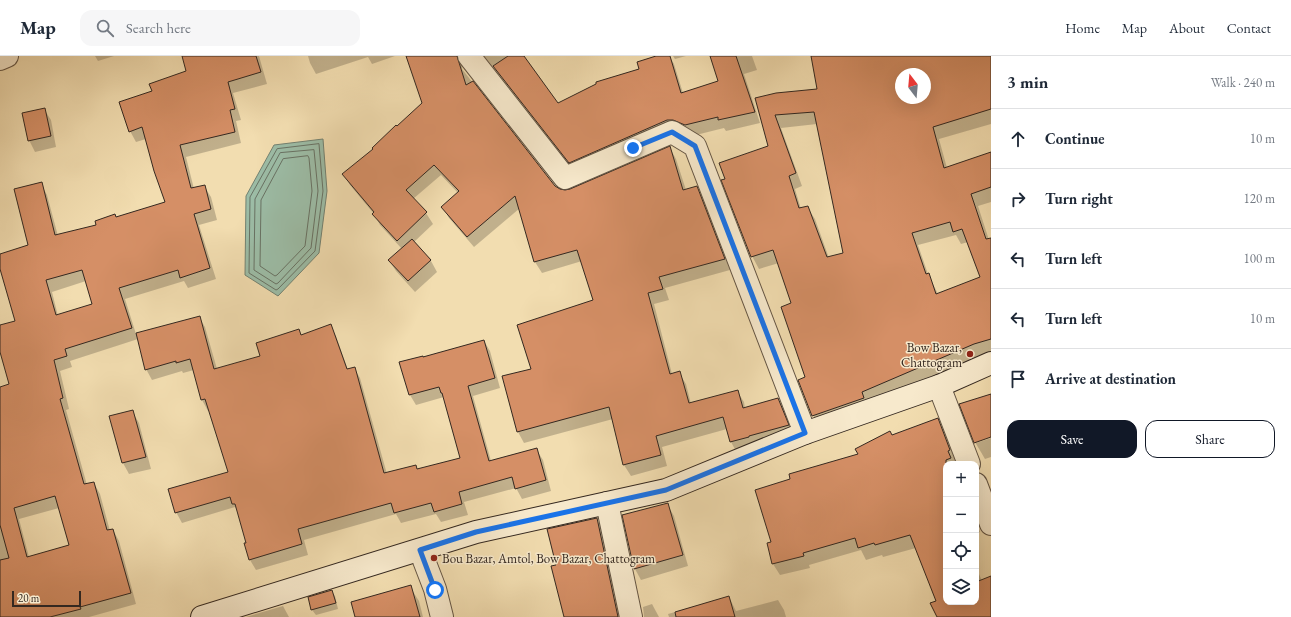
<!DOCTYPE html>
<meta charset="utf-8">
<style>
:root{--surface:#fff;--page:#f6f6f7;--text:#1f2937;--muted:#747a83;--line:#e0e1e3;--accent:#111827}
body{margin:0;font-family:"EB Garamond",serif;background:var(--page);color:var(--text)}
.controls{position:absolute;right:12px;bottom:12px;display:grid;overflow:hidden;border-radius:8px;box-shadow:0 4px 16px #0002}
.controls button{width:36px;height:36px;display:grid;place-items:center;padding:0;border:0;border-bottom:1px solid var(--line);background:var(--surface);color:var(--text);font:20px sans-serif}
.compass{position:absolute;left:895px;top:12px;width:36px;height:36px;border-radius:50%;background:var(--surface);box-shadow:0 4px 16px #0002;rotate:344deg}
.scale{position:absolute;left:12px;bottom:10px;width:69px;box-sizing:border-box;padding-left:4px;border:2px solid #342820;border-top:0;font-size:11px;line-height:14px;white-space:nowrap;color:#342820;-webkit-text-stroke:3px #f7e9cc;paint-order:stroke}
.stop{position:absolute;width:12px;height:12px;margin:-9px;border:3px solid #1a73e8;border-radius:50%;background:#fff}
.stop.end{background:#1a73e8;border-color:#fff;box-shadow:0 1px 4px #0008}
.list{margin:0;padding:0;list-style:none}
h2{display:flex;justify-content:space-between;align-items:center;height:52px;margin:0;padding:0 16px;font-size:17px}
h2 small{font-size:13px;font-weight:400;color:var(--muted)}
.list li{display:grid;grid-template-columns:26px 1fr auto;gap:12px;align-items:center;box-sizing:border-box;height:60px;padding:0 16px;border-top:1px solid var(--line)}
.list b{display:block;font-size:15px;white-space:nowrap}
.list em{font-size:13px;font-style:normal;color:var(--muted)}
.actions{display:flex;gap:8px;padding:12px 16px}
.actions a{flex:1;padding:9px 0;border:1px solid var(--accent);border-radius:12px;text-align:center;font-size:14px;color:var(--accent)}
.actions .main{background:var(--accent);color:#fff}
.icon{flex:none;width:22px;height:22px;fill:none;stroke:currentColor;stroke-width:2;stroke-linecap:round;stroke-linejoin:round}
.map{position:relative;flex:none;width:991px;height:561px;overflow:hidden}
header{display:flex;align-items:center;gap:24px;box-sizing:border-box;height:56px;padding:0 20px;background:var(--surface);border-bottom:1px solid var(--line)}
header strong{font-size:19px}
nav{display:flex;gap:22px;margin-inline-start:auto;font-size:14px}
.search{width:280px;height:36px;background:var(--page);display:flex;align-items:center;gap:10px;box-sizing:border-box;padding:0 14px;border-radius:12px;color:var(--muted);font-size:15px}
main{display:flex}
aside{flex:1;background:var(--surface)}
.map>svg:first-child{display:block}
</style>
<header>
<strong>Map</strong>
<div class="search"><svg class="icon" aria-label="search" viewBox="0 0 24 24"><circle cx="10" cy="10" r="6"/><path d="M15 15l6 6"/></svg>Search here</div>
<nav><a>Home</a><a>Map</a><a>About</a><a>Contact</a></nav>
</header>
<main>
<div class="map">
<svg width="991" height="561" viewBox="0 0 991 561">
<rect width="100%" height="100%" fill="#f2ddb0"/>
<filter id="stains"><feTurbulence type="fractalNoise" baseFrequency=".005" numOctaves="4"/><feColorMatrix values="0 0 0 0 .2 0 0 0 0 .09 0 0 0 0 .02 0 0 0 .5 -.17"/></filter>
<radialGradient id="worn" r=".72"><stop offset=".6" stop-color="#630" stop-opacity="0"/><stop offset="1" stop-color="#630" stop-opacity=".3"/></radialGradient>
<path fill="#9cbda7" stroke="#728171" d="M323,83l4,52 -8,62 -41,43 -33,-21 1,-79 28,-51z"/>
<g fill="#0003" fill-rule="evenodd">
<path d="M95,0h19l-16,5z"/>
<path d="M183,0h76l8,28 -34,9 8,27 -5,1 5,22 -55,14 8,32 10,-3 7,11 6,23 -18,5 17,54 -28,9 -4,-7 -59,18 11,35 63,-17 6,10 12,42 45,-13 37,-25 3,5 28,-10 6,10 12,34 6,-2 6,10 27,96 28,-8 3,4 43,-11 -17,-62 -28,8 -6,-10 -9,-32 22,-5 61,-17 6,10 10,37 -27,8 18,65 45,-12 7,11 8,31 -29,8 -6,-11 -52,14 4,13 -27,7 -5,-8 -35,9 -5,-9 -92,26 4,15 -52,15 -6,-10 -5,-16 2,-1 -8,-29 -4,-7 -53,16 -6,-11 53,-39 -20,-63 -1,1 -6,-11 -8,-30 -11,3 -1,-2 -30,9 -6,-11 -8,-30 -68,22 2,6 -12,4 9,38 -3,1 21,75 7,-2 6,11 10,37 3,-1 6,11 17,63 -47,13h-89v-229l10,-3 -10,-37v-22l16,-4 -16,-57v-10l29,-9 12,-62 6,11 11,41 39,-10 69,-23 -20,-64 -10,3 -6,-11 24,-39 34,-21zM86,225l7,24 -35,11 -6,-24zM59,452l11,38 -41,11 -10,-38z"/>
<path d="M308,0h87l-23,8 -4,-7 -52,17 -6,-11z"/>
<path d="M407,0h63l-7,7 -1,6 92,117 11,5 105,-43 6,11 10,31 11,-3 6,11 27,72 -65,18 4,12 -15,4 18,70 7,-1 7,11 5,20 46,-13 7,11 1,6 33,-9 6,11 10,26 -57,17 -6,-11 -4,-13 -65,18 5,19 -36,10 -7,-11 -11,-46 -89,24 -6,-11 14,-63 62,-68 -12,-40 -40,12 -7,-11 -15,-54 -46,39 -25,-29 -6,-11 15,-14 -17,-18 -28,24 13,14 7,11 -19,18 17,19 6,11 -22,20 -19,-21 -7,-11 13,-11 -22,-24 -6,-11 -24,-29 -6,-11 30,-25 49,-46z"/>
<path d="M482,0h41l34,48 83,-35 19,-13h10l5,8 9,29 36,-12 -8,-25h41l5,14 -13,4 16,49 -34,8 -2,-3 -32,8 -116,37 -90,-114z"/>
<path d="M673,0h13l-11,3z"/>
<path d="M812,0h173l6,2v66l-52,15 8,29 44,-15v49l-13,4 11,34 2,-1v114l-171,75 -7,-13 -20,-112 -14,-40 -20,6 -7,-13 -26,-76 43,-34 -13,-47 62,-9zM901,18h24v24h-24zM817,68l27,129 -15,5 -14,-39 -8,-12 -6,2 -6,-20 7,-3 -21,-58zM956,179l5,9 7,-2 13,36 -43,16 -10,-20 -10,-29z"/>
<path d="M44,53l7,11 5,27 -21,5 -6,-12z"/>
<path d="M991,339v41l-15,5v2l15,-5v19l-6,2 -10,-17z"/>
<path d="M132,355l7,12 12,46 -22,5 -6,-11 -13,-46z"/>
<path d="M938,364l6,11 12,31 -2,1v1h-8v138h30v-35l6,14 9,-4v40h-53l-1,-16 -21,-53 -33,9 -1,-2 -16,5 -5,-10 -52,15 1,3 -30,7 -7,-11v-22l18,-62 68,-25 33,-19z"/>
<path d="M667,448l7,12 14,50 -47,14 -6,-11z"/>
<path d="M976,461l4,15 -4,2z"/>
<path d="M597,463l6,11 18,87h-56l-7,-51z"/>
<path d="M410,531l9,14 4,16h-67z"/>
<path d="M331,535l4,5 3,13 -22,6 -4,-5 -3,-12z"/>
<path d="M729,541l7,14 42,-11 6,10 2,7h-117l-1,-3z"/>
<path d="M652,548l7,13h-15l-1,-10z"/>
<path d="M283,550l6,11h-43z"/>
</g>
<g fill="none" stroke-linecap="round" stroke-linejoin="round">
<g stroke="#687264" stroke-width="1">
<path d="M319,88l4,47 -8,60 -37,38 -2,1 -27,-17 1,-76 27,-48z"/>
<path d="M314,94l4,41 -7,57 -33,35 -2,1 -22,-14 1,-71 25,-46z"/>
<path d="M308,100l1,2 3,33 -7,55 -28,29 -2,1 -15,-10 1,-66 22,-41z"/>
</g>
</g>
<g fill="#d58f66" stroke="#342820" fill-rule="evenodd">
<path d="M182,0h74l5,16 -33,10 7,27 -5,1 5,22 -55,13 11,43 14,-3 6,24 -17,5 16,54 -30,10 -2,-8 -59,18 13,40 -67,21 2,7 -13,4 9,38 -3,1 24,85 10,-2 13,48 6,-1 18,64 -51,14 1,2 -31,8h-50v-57l9,-2 -9,-33v-138l9,-3 -9,-32v-27l15,-4 -15,-52v-15l28,-9 -14,-56 28,-7 13,53 41,-10 -1,-4 20,-7 1,3 49,-15 -11,-31 -12,-44 -13,5 -10,-30 33,-11 -3,-7 37,-13zM82,214l10,34 -36,11 -10,-35zM55,440l14,49 -42,12 -13,-49z"/>
<path d="M406,0h51l9,29 7,-4 82,105 5,3 5,1 5,-1 100,-43 13,44 14,-4 28,73 -66,18 4,12 -15,4 22,81 10,-3 9,32 49,-13 5,18 35,-10 11,27 -40,11v1l-19,5 -7,-25 -67,19 5,19 -38,10 -14,-58 -92,25 -15,-56 29,-7 -14,-44 76,-25 -16,-50 -43,12 -19,-66 -48,41 -26,-30 18,-16 -25,-26 -28,25 21,22 -30,29 -25,-27 2,-2 -32,-38 31,-25 -1,-1 24,-23 1,1 25,-23z"/>
<path d="M508,0h16l34,47 38,-19v-2l43,-13 -2,-7 19,-6h14l11,37 37,-12 -8,-25h26l19,56 -37,8v-3l-33,8 -12,-5h-6l-98,43 -76,-97z"/>
<path d="M811,0h180v53l-58,18 11,41 47,-16v35l-20,7 15,45 5,-1v101l-17,5 -112,48 2,6 -52,18 -14,-36 7,-3 -24,-70 10,-4 -18,-53 -22,7 -30,-77 4,-1 -6,-16 49,-17 -13,-48 21,-5 41,-4zM901,18h24v24h-24zM814,56l29,141 -16,4 -19,-51 -9,2 -10,-32 7,-3 -21,-58zM950,166l3,10 9,-3 18,48 -44,17 -7,-21 -3,1 -14,-41z"/>
<path d="M45,52l6,28 -23,5 -6,-28z"/>
<path d="M412,183l19,21 -23,21 -20,-21z"/>
<path d="M200,260l14,53 46,-13 -4,-13 43,-14 2,6 30,-11 16,45 8,-2 29,106 32,-8 1,4 43,-11 -18,-65h-1l-2,-6 -30,8 -10,-33 24,-6v1l61,-17 11,38 -27,8 21,75 48,-13 9,32 -31,9 -3,-12 -53,15 3,12 -28,8 -3,-9 -37,10 -3,-10 -93,26 4,15 -53,16 -5,-17h2l-11,-39h-3l-2,-7 -55,16 -7,-24 60,-17 -23,-73 -4,1 -11,-41 -14,4v-2l-31,9 -9,-37z"/>
<path d="M991,338v43l-17,6 -15,-39z"/>
<path d="M133,354l13,47 -24,6 -13,-47z"/>
<path d="M938,362l12,32 -2,1 3,7 -5,2v142h30v-20l15,-6v41h-54l-7,-14 6,-2 -26,-66 -35,10 -1,-2 -16,5 -3,-10 -52,15 1,3 -32,8 -5,-21 4,-1 -16,-52 35,-11 -1,-5 69,-20 -3,-5 35,-18 2,4z"/>
<path d="M668,447l15,52 -49,14 -12,-54z"/>
<path d="M597,462l21,99h-54l-13,-51 5,-1 -9,-36z"/>
<path d="M411,529l9,32h-65l-4,-15z"/>
<path d="M332,534l4,13 -25,7 -3,-13z"/>
<path d="M729,540l6,21h-59l-1,-5z"/>
</g>
<g fill="none" stroke-linecap="round" stroke-linejoin="round">
<g stroke="#645544" stroke-width="24">
<g id="street">
<path d="M469,0l96,122 107,-46 23,14 110,287"/>
<path d="M0,3l7,-3"/>
<path d="M939,330l30,78"/>
<path d="M976,428l15,40"/>
<path d="M607,447l24,114"/>
<path d="M420,494l15,39 7,28"/>
</g>
</g>
<g stroke="#342820" stroke-width="24">
<path id="secondary" d="M202,561l274,-85 190,-42 139,-57 134,-47 52,-23"/>
</g>
<use href="#street" stroke="#f7e9cc" stroke-width="22"/>
<use href="#secondary" stroke="#f7e9cc" stroke-width="22"/>
</g>
<g fill="none" stroke-linecap="round" stroke-linejoin="round">
<path stroke="#1a73e8" stroke-width="5" d="M435,534l-15,-40 56,-18 190,-42 139,-57 -110,-287 -23,-14 -39,16"/>
</g>
<g fill="#8f2418" stroke="#f7e9cc" stroke-width="1.5">
<circle cx="970" cy="298" r="4"/>
<circle cx="434" cy="502" r="4"/>
</g>
<g text-anchor="middle" dominant-baseline="central" stroke-width="3" stroke-linejoin="round" paint-order="stroke">
<g font-size="13" fill="#342820" stroke="#f7e9cc" text-anchor="end">
<text x="962" y="291">Bow Bazar,<tspan x="962" dy="15">Chattogram</tspan></text>
<text x="442" y="502" text-anchor="start">Bou Bazar, Amtol, Bow Bazar, Chattogram</text>
</g>
</g>
<rect width="100%" height="100%" filter="url(#stains)"/>
<rect width="100%" height="100%" fill="url(#worn)"/>
</svg>
<div class="controls">
<button>+</button>
<button>−</button>
<button><svg class="icon" aria-label="locate" viewBox="0 0 24 24"><circle cx="12" cy="12" r="6"/><path d="M12 2v4M12 18v4M2 12h4M18 12h4"/></svg></button>
<button><svg class="icon" aria-label="layers" viewBox="0 0 24 24"><path d="M12 4l9 5-9 5-9-5zM3 14l9 5 9-5"/></svg></button>
</div>
<svg class="compass" viewBox="-18 -18 36 36"><path d="M0-13l5 13h-10z" fill="#e53935"/><path d="M0 13l5-13h-10z" fill="#747a83"/></svg>
<div class="scale">20 m</div>
<div class="stop" style="left:435px;top:534px"></div>
<div class="stop end" style="left:633px;top:92px"></div>
</div>
<aside>
<h2>3 min<small>Walk · 240 m</small></h2>
<ul class="list">
<li><svg class="icon" aria-label="ahead" viewBox="0 0 24 24"><path d="M12 20V5M6 11l6-6 6 6"/></svg><div><b>Continue</b></div><em>10 m</em></li>
<li><svg class="icon" aria-label="right" viewBox="0 0 24 24"><path d="M7 20v-9h11M14 6l5 5-5 5"/></svg><div><b>Turn right</b></div><em>120 m</em></li>
<li><svg class="icon" aria-label="left" viewBox="0 0 24 24"><path d="M17 20v-9H6M10 6l-5 5 5 5"/></svg><div><b>Turn left</b></div><em>100 m</em></li>
<li><svg class="icon" aria-label="left" viewBox="0 0 24 24"><path d="M17 20v-9H6M10 6l-5 5 5 5"/></svg><div><b>Turn left</b></div><em>10 m</em></li>
<li><svg class="icon" aria-label="arrive" viewBox="0 0 24 24"><path d="M6 21V4h12l-3 4 3 4H6"/></svg><div><b>Arrive at destination</b></div></li>
</ul>
<div class="actions"><a class="main">Save</a><a>Share</a></div>
</aside>
</main>
